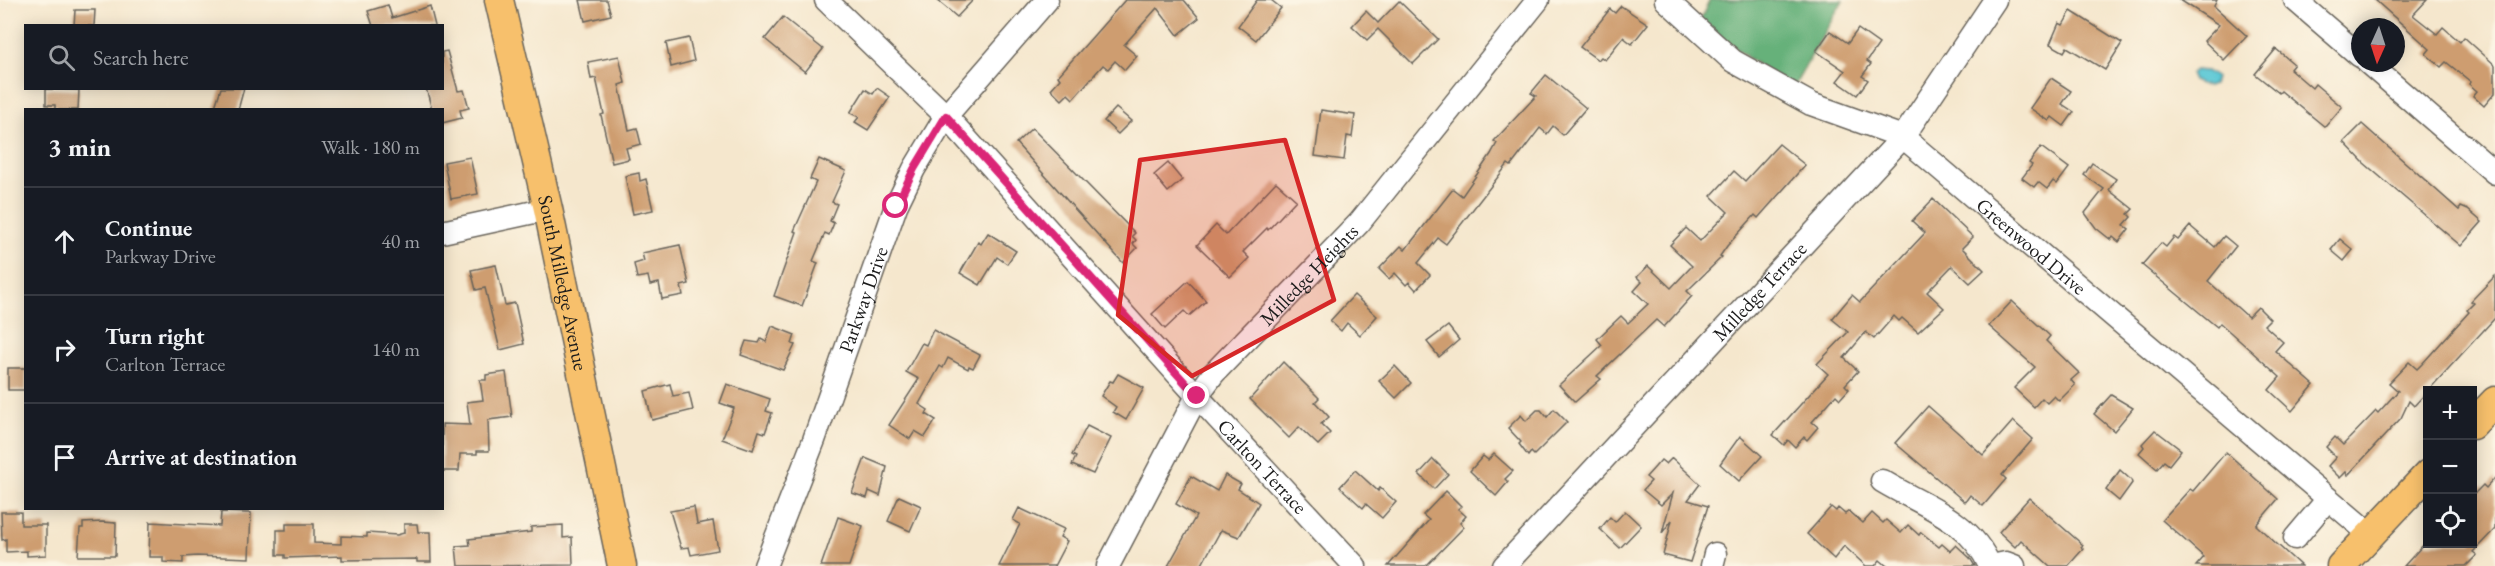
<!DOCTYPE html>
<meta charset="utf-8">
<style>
:root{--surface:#171b24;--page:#20242c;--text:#f1f3f6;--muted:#9ea1a6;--line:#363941}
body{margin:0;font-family:"EB Garamond",serif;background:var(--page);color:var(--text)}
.controls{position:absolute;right:18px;bottom:18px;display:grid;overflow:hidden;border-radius:0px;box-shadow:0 3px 15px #0003}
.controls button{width:54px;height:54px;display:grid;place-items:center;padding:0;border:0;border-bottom:2px solid var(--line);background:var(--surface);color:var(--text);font:30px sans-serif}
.compass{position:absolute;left:2351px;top:18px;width:54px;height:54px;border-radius:50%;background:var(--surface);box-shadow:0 3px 15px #0003;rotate:183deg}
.stop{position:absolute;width:18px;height:18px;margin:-14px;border:4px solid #db2777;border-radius:50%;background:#fff}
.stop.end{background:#db2777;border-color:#fff;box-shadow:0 2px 6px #0008}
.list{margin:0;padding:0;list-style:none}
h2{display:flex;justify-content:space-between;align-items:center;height:78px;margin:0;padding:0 24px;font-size:26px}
h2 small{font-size:20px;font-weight:400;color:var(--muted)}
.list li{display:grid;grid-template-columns:39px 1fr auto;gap:18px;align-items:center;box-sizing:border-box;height:108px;padding:0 24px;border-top:2px solid var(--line)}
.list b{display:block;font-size:22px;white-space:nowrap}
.list p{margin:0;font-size:20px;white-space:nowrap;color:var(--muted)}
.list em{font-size:20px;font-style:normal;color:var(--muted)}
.icon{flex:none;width:33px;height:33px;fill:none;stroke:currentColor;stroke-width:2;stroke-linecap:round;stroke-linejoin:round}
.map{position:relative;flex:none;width:2495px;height:566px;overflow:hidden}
.search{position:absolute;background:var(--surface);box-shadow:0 3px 15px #0003;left:24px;top:24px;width:420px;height:66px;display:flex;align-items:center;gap:15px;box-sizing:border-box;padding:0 21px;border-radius:0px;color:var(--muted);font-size:22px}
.panel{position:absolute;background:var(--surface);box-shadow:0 3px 15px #0003;left:24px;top:108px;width:420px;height:402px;border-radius:0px}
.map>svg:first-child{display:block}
</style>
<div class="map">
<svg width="2495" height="566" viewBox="0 0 2495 566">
<rect width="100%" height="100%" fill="#fcf5e5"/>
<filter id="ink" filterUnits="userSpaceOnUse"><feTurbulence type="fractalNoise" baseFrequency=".0167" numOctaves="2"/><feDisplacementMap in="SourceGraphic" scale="12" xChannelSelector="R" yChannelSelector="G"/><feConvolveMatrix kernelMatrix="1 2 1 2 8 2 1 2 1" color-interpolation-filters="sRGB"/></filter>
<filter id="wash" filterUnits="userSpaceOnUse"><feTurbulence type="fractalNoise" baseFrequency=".008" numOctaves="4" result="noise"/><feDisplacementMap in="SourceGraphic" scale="24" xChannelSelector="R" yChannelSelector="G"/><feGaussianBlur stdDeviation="1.35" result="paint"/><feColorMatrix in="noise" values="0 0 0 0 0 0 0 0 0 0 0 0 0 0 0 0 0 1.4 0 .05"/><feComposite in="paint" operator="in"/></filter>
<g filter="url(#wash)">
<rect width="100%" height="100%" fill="#f5e7cd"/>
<path fill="#66b17a" stroke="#41664b" stroke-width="1.5" d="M1710,0h133l-51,90 -93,-68z"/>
<path fill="#5cc8d5" stroke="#3c7278" stroke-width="1.5" d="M2195,70l11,1 9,6 -2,8 -5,2 -15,-6 -3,-7z"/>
<g id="blocks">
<g fill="#ce9d6f">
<path d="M580,0h27l4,15 -26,6z"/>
<path d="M937,0h36l-16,17z"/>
<path d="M1125,0h59l15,18 -21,17 -21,-27 -33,37 13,11 -12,14 -10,-9 -7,8 -5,-4 -30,34 -5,-5 -6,6 -11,-11 9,-10 -2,-3z"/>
<path d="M1257,0h14l10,8 -25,32 -18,-14z"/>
<path d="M2180,0h37l-3,6 33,30 -23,24 -20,-19 15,-16z"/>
<path d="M2375,0h52l-14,15 24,19 6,-7 17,15 4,-5 31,28v28l-11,13 -11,-10 4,-5 -8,-7 2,-2 -25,-20 -5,5 -15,-13 4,-5z"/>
<path d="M1399,1l39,38 -25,25 -35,-35 -11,11 -15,-14 14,-15 12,12z"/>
<path d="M388,5l4,13 38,-12 5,20h-62l-5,-15z"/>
<path d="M1621,6l27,18 -16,20 -9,-7 -18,23 -4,-3 -3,3 -18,-13 30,-38 5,4z"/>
<path d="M75,10h20l-1,16h-20z"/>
<path d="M2071,11l51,32 -17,27 -38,-23 -3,5 -14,-8 9,-21 4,2z"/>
<path d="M783,17l40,32 -18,23 -40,-33z"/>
<path d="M1858,29l21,15 -12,17 4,3 -9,12 6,4 -11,15 -20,-14 8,-10 -29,-20 14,-20 18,12z"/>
<path d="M689,38l5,23 -23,6 -5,-24z"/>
<path d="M2276,49l18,15 -4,5 22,19 3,-4 27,23 -17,20 -44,-36 -2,2 -24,-19z"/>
<path d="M447,51l11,40 6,-1 5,18 -9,2 2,8 -20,5v-13h-10l-6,-22h16v-36z"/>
<path d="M619,56l6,27 -6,2 10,45 8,-2 4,16 -15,4 3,11 -17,4 -11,-48 3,-1 -8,-36 -5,1 -3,-17z"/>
<path d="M1546,75l40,33 -23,27 -10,-9 -6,8 -7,-6 -29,38 -3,-2 -62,80 -8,-6 -20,25 12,12 -14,15 -7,-8 -3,3 -11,-12 -6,6 -10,-10 22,-23 4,4 48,-61 9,7 29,-42 6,-11 -3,-2 42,-45 -5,-3z"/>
<path d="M2051,78l20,13 -9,13 12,8 -10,14 -12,-9 -3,4 -19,-13z"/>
<path d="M221,88h23l-6,22h-24z"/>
<path d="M877,88l13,9 -22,33 -13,-8 4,-5 -9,-4 15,-24 8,5z"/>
<path d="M46,89l33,1 -1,20h-23v-5h-9z"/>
<path d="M1116,108l15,13 -13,13 -14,-13z"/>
<path d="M1321,110l34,5 -3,22 -5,-1 -3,24 -29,-4z"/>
<path d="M2362,124l97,86 2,-3 7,3 14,12 -21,24 -97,-83 -20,-21z"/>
<path d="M1032,128l103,105 -3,3 4,4 -3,4 4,4 -14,15 -107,-120z"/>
<path d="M1779,144l26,21 -47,53 -3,-3 -28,31 -7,10 2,1 -35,34 5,5 -28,31 -8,-7 -59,56 4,3 -26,23 -16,-17 43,-40 -5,-6 24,-23 7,7 20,-19 -14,-13 8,-9 -5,-5 11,-11 23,22 21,-22 -22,-21 16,-17 14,13 28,-29 -17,-16 23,-25 11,10z"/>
<path d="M2041,147l28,21 -12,16 -4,-3 -6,8 -9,-7 -4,5 -12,-9 10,-13 -3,-2z"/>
<path d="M470,157l8,37 -27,5 -7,-37z"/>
<path d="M819,159l27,12 -14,31 5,2 -7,17 4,2 -5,12 -4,-2 -12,28 5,2 -16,43 -28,-10 23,-64 -3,-1 22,-49 -6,-3z"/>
<path d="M1168,163l14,17 -14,12 -14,-17z"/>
<path d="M2092,163l24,16 -7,11 24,19 -5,5 3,3 -7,8 5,4 -10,13 -6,-5 -2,3 -15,-12 -11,-15 19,-24 -20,-14z"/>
<path d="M639,173l1,8 6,-2 7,31 -20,4 -8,-38z"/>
<path d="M1276,182l20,18 -28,30 -1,-2 -24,24 6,6 -19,19 -33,-32 19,-20 10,10z"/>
<path d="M1933,199l40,38 -11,11 22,22 -14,13 -18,-17 -25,26 17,16 -26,24 -16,-14 -3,3 -5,-5 -20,23 -8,-7 -22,26 14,13 -13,14 4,4 -9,10 -4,-4 -24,27 6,5 -11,13 -3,-3 -9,10 -7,-7 -4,5 -11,-10 55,-61 -11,-10 31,-32 -16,-13 20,-24 8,7 65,-69 -13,-12z"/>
<path d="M2190,226l25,21 9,-11 12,10 -28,35 40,36 10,-10 12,12 -6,6 19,17 -8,9 39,34 -22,26 -23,-21 11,-13 -60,-54 -3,4 -75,-62 19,-22 5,4 8,-10 4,3z"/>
<path d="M988,233l28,18 -9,13 -10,-7 -17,28 -20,-12 18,-31 3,2z"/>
<path d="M2340,239l13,11 -9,11 -13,-11z"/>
<path d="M680,245l9,39 -8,2 2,9 -21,4 -3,-16 -9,2 -2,-9 -11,2 -3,-14 10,-3 -2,-8z"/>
<path d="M496,265l9,40 10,-2 9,41 -24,6 -15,-62 -9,2 -5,-20z"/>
<path d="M2495,276v42l-81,88 -5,-5 -8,17 -53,57 -2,-3 -6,6 -12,-12 8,-9 -10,-10 9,-10 8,8 33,-34 2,2 20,-22 -9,-8 20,-21 8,7 5,-5 47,-52 -2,-2 7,-7 -3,-2z"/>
<path d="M1188,281l18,20 -17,15 -5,-5 -19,18 -13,-15z"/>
<path d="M1354,295l23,21 -17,19 -13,-12 -6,8 -11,-10z"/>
<path d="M2012,301l38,35 -4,5 33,32 -8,7 4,5 -16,16 -5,-5 -7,7 -5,-5 -8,9 -20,-19 21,-21 -46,-41z"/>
<path d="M772,326l23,9 -3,9 3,1 -12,25 -42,-15 5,-14 13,2 2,-4 5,3z"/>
<path d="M1448,326l11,14 -20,17 -12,-15z"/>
<path d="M933,330l47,25 -7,13 -4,-2 -1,3 -20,-11 -5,10 -3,-2 -21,38 9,6 -2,4 10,6 -11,17 -10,-6 -5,8 -21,-14 30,-46 -13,-7 16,-29 4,2z"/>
<path d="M1283,362l36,36 -4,4 14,15 -8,7 9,9 -12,12 -19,-18 -10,11 -39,-39z"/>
<path d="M1395,366l16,17 -15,15 -17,-17z"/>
<rect x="8" y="368" width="18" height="22"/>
<path d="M506,372l6,45 -24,3 1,31h-12v3h-17l-1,17h-17v-47l28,1 -3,-23 16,-2 -3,-20h6v-5z"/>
<path d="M1118,374l26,14 -18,32 -13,-8 3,-5 -15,-11 9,-15 3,1z"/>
<path d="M670,384l3,12 16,-3 4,17 -41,10 -7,-29z"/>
<path d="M727,384l43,15 -4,12 6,2 -7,20 -6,-2 -6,19 -31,-11 12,-31 -14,-5z"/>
<path d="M2111,395l22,13 -19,23 -20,-17z"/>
<path d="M1928,406l55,49 30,-34 20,18 -31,36 4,4 -23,27 -13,-11 -5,7 -70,-59z"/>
<path d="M1554,409l13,13 -33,33 -3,-3 -3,4 -9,-12 2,-2 -13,-14 13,-13 5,6 11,-11h4l6,7z"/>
<path d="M1087,426l24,12 -18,36 -21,-9 4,-8 -4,-2z"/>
<path d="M2155,430l26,20 -12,15 -5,-4 -7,8 -18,-16 5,-6 -2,-3z"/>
<path d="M1740,436l22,20 -23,25 -19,-17z"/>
<path d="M2226,452l52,47 -22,26 45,41h-105l8,-9 -42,-37 28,-31 3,2z"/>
<path d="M1494,454l19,17 -8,8 3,3 -12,14 -26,-25 13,-15 5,4z"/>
<path d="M865,458l22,9 -7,29 -11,-5 -2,7 -15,-5z"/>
<path d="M1672,458l28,26 -12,16 20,6 -18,56 -27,-7 9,-35 -10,13 11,-40 -12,12 -18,-15 8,-9 -5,-4 9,-10 6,-7 5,4z"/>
<path d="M1433,459l15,15 -14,15 -15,-15z"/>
<path d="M1355,470l23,21 2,-3 16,14 -14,16 -16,-14 -3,4 -23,-21z"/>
<path d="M2120,470l11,10 1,3 -13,18 -13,-11z"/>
<path d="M1225,475l16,9 -3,5 21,14 -20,34 -18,-7 -20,36h-33l28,-50 -20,-12 15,-28 26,15z"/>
<path d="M2495,478v51l-22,23 4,3 -11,11h-62l21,-23h47v-47l11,-11 3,3z"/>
<path d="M1446,491l15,15 -3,3 8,7 -6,7 4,4 -38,39h-38l41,-46 -6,-5z"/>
<path d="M899,496l22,10 -11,25 -22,-10z"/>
<path d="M2029,498l54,47 -2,2 2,2 -15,17h-18l-29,-26 -6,7 -16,-15z"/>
<path d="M694,507l3,17 16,-3 5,29 -27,5 -2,-8 -8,1 -11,-37z"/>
<path d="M1831,507l5,4 2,-3 7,6 4,-3 14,12 9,-10 11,10 3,-3 15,13 7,-8 11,10 2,-3 18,15 3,-3 8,7 6,-6 14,13 5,8h-88l-7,-6 -5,6h-9l-22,-20 -10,13 -27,-25z"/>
<path d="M1019,508l45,21 -4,8 7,4 -13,25h-55l21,-42 -7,-4z"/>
<path d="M1625,511l16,15 -21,22 -20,-19 10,-12 5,5z"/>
<path d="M1,512h20v13h25v30l-19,1v-5l-21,1v-13l-4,1z"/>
<path d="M221,512l30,1 -2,45 -52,-2 -14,1v6l-20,-1v-5h-14l1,-35 70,4z"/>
<path d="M838,517l25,9 -14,40h-28z"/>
<path d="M102,522l14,1 -1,33h-37l2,-28h3v-5z"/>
<path d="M286,524h28v19l27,1v-8l26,1v-4l30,2 7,-2v-9h13l1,8h12l1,30h-14v-3l-75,1v-4l-57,2v-3h-8v-25h9z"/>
<path d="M563,525v13l9,-1 1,28 -115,1 -2,-20 14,-1 -1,-6 62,-7v-5z"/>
</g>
</g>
</g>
<g filter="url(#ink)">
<use href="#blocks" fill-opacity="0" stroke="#68635a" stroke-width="1.5"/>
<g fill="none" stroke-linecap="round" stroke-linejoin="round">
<g stroke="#68635a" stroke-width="25">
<g id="minor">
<path id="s1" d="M826,0l120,116 251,280 158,170"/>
<path id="s2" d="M1666,0l67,61 78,43 92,33 468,398"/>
<path d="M2295,0l65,56"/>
<path d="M2368,63l127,110"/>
<path d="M442,232l106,-23"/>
<path d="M1882,481c41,25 87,37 108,85"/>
<path d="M2295,538l33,-39"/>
<path id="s3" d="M765,566l49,-126 82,-234 18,-37 32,-53 101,-116"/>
<path id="s4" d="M1108,566l89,-170 17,-23 145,-150 179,-223"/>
<path id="s5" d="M1504,566l399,-429 92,-137"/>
<path d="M1712,566l3,-12"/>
<path d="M1991,566l15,-3 8,3"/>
</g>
</g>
<g stroke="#68635a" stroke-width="31">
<g id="major">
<path id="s6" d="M499,0l49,209 74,357"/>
<path d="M2472,425l23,-24"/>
<path d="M2341,566l87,-92"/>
</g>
</g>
<use href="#minor" stroke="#fff" stroke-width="22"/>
<use href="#major" stroke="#f7c06c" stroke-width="28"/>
</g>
</g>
<g fill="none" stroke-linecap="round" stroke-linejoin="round" filter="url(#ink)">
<path stroke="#db2777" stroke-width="8" d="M896,206l18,-37 32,-53 251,280"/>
</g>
<path fill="#d62828" fill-opacity="0.2" stroke="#d62828" stroke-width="4.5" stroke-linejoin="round" d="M1285,140l49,160 -142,76 -74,-61 22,-155z"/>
<g text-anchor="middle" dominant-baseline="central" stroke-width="5" stroke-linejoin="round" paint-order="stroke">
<g font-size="20" fill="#1c1c1c" stroke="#fcf5e5">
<text stroke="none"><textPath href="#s2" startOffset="446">Greenwood Drive</textPath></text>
<text stroke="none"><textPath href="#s4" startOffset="357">Milledge Heights</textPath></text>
<text stroke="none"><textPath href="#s6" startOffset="290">South Milledge Avenue</textPath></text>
<text stroke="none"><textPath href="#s5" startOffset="375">Milledge Terrace</textPath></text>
<text stroke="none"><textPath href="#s3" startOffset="284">Parkway Drive</textPath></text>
<text stroke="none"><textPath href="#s1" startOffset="639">Carlton Terrace</textPath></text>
</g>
</g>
</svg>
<div class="controls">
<button>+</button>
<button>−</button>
<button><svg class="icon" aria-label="locate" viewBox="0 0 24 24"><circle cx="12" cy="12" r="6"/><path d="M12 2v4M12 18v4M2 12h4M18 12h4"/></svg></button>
</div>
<svg class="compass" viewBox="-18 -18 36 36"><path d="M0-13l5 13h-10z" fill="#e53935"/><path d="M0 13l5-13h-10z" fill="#9ea1a6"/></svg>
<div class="stop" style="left:896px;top:206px"></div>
<div class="stop end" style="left:1197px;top:396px"></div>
<div class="search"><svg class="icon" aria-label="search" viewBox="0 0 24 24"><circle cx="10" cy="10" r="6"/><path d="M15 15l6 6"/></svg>Search here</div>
<section class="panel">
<h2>3 min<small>Walk · 180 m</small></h2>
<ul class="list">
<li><svg class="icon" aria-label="ahead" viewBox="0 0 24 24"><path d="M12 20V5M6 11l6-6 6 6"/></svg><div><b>Continue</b><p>Parkway Drive</p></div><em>40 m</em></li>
<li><svg class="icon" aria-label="right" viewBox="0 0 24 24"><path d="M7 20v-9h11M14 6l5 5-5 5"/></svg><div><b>Turn right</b><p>Carlton Terrace</p></div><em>140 m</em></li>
<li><svg class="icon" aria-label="arrive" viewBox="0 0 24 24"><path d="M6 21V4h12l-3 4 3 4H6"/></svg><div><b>Arrive at destination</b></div></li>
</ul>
</section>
</div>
